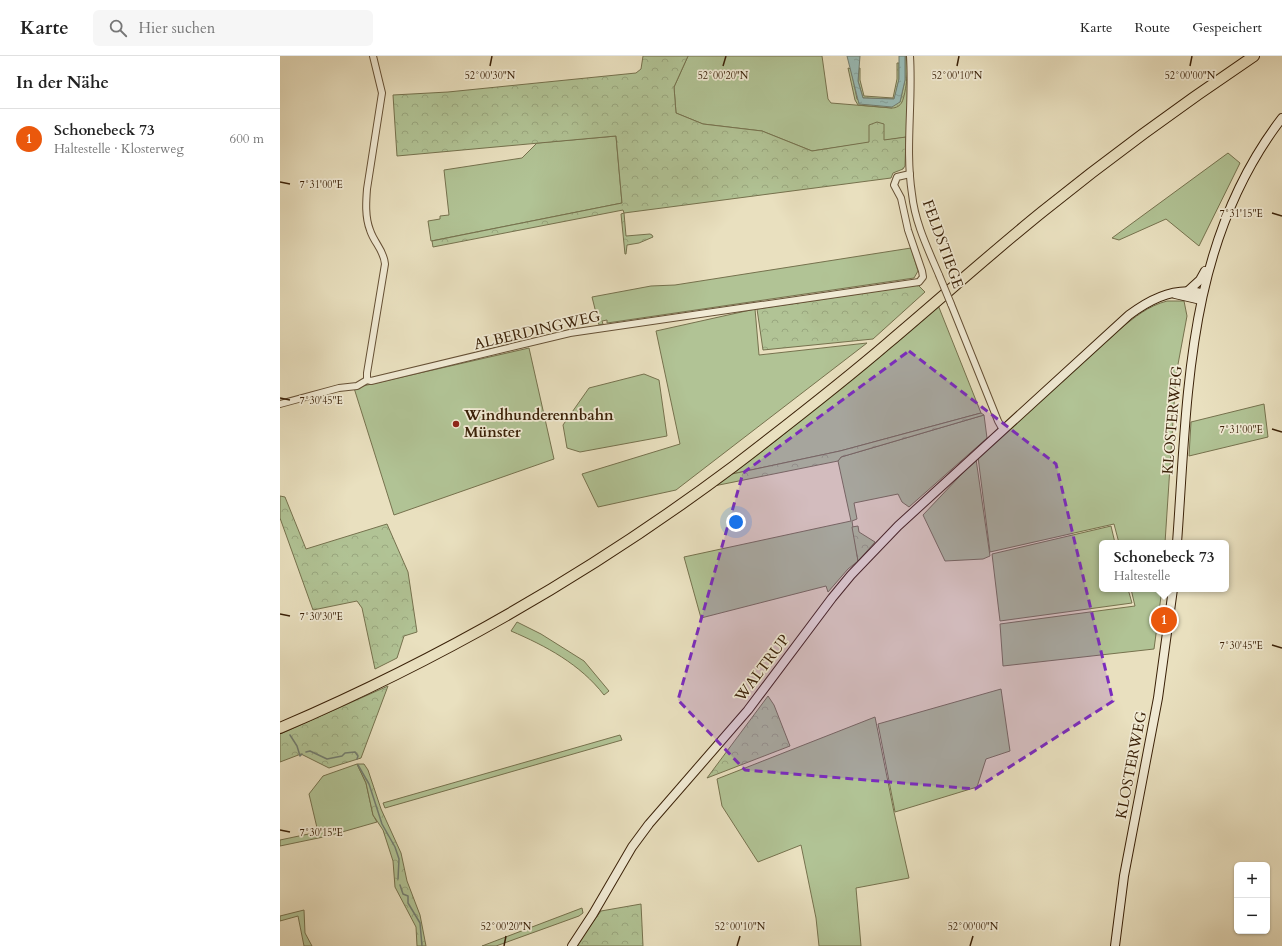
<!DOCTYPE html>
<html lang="de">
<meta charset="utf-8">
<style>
:root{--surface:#fff;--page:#f6f6f6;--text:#222;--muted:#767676;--line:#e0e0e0;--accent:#ea580c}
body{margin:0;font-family:Cardo,serif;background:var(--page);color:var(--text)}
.controls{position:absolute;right:12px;bottom:12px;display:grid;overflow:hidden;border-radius:6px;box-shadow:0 1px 3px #0004}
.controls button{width:36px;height:36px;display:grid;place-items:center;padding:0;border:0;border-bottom:1px solid var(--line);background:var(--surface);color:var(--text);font:20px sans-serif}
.you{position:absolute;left:456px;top:466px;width:14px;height:14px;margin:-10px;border:3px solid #fff;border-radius:50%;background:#1a73e8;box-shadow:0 0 0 6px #1a73e833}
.badge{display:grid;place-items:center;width:26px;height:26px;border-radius:50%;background:var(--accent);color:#fff;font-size:13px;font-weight:700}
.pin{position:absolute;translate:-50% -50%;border:2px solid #fff;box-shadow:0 1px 4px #0006}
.popup{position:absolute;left:819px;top:484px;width:130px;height:52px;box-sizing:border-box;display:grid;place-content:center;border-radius:6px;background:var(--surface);filter:drop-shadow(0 1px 3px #0005);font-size:13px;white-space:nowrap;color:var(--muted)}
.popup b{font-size:15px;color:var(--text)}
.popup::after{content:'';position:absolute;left:50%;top:100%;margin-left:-8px;border:8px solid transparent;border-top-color:var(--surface)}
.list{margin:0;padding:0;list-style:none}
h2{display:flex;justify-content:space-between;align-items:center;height:52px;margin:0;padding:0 16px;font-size:17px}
h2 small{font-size:13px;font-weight:400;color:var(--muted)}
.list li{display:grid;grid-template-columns:26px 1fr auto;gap:12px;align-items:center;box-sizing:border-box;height:60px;padding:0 16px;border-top:1px solid var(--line)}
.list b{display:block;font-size:15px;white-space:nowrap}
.list p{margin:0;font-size:13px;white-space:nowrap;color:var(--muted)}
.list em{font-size:13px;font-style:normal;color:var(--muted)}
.icon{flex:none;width:22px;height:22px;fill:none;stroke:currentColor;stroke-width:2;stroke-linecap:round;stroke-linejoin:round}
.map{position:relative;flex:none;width:1002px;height:890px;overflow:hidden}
header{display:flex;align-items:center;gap:24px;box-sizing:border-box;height:56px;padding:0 20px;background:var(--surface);border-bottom:1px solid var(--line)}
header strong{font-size:19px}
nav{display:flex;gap:22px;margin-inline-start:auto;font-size:14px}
.search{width:280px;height:36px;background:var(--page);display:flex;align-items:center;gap:10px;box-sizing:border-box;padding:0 14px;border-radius:6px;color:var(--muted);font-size:15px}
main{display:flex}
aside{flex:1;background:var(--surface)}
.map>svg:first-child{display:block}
</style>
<header>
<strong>Karte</strong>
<div class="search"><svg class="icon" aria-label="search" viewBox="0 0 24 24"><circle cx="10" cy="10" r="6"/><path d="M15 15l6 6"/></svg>Hier suchen</div>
<nav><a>Karte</a><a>Route</a><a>Gespeichert</a></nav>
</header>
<main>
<aside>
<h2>In der Nähe<small></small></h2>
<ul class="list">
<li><span class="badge">1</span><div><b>Schonebeck 73</b><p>Haltestelle · Klosterweg</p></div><em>600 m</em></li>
</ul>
</aside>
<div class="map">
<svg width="1002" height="890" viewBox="0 0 1002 890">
<defs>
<pattern id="forest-crowns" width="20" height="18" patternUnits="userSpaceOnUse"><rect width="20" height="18" fill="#b1c395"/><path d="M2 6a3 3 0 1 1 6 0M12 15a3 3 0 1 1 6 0" fill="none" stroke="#99a77f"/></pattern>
<pattern id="water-ripples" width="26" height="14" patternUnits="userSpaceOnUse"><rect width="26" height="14" fill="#99bcb7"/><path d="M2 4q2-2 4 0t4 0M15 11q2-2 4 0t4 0" fill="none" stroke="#85a19c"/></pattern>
</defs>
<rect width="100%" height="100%" fill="#e9e0bf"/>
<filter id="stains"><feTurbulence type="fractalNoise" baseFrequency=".005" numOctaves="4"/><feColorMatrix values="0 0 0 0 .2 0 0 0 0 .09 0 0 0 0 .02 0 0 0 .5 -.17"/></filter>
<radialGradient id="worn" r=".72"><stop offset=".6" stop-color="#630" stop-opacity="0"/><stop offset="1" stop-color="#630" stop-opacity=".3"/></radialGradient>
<g fill="#b1c395" stroke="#76724e">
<path d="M408,0h134l6,43 3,4 61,5 15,-47 -1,-5h3l-2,81 -95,14 -50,-20 -59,-7 -27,-11 -2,-26z"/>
<path d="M336,80l6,67 -191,38 -3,-20 12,-2v-3l9,-1 -5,-45 78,-12 15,-15z"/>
<path d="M948,97l12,10 -41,83 -33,-27 -47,21 -7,-2z"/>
<path d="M631,192l7,23 -4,7 -307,45v-3l-5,1 1,3 -4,1 -7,-28 59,-11 24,-1z"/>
<path d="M887,245h17l3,15 -11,59 -11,168h-46l-5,-19 -124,28 -12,-95 142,-128c15,-12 28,-23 47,-28z"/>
<path d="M658,249l43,108 -141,38 -108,23 46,-35z"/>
<path d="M475,253l4,46 108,-12 -191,147 -78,17 -16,-33 98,-30 -24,-113z"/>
<path d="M249,292l25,111 -160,56 -40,-127z"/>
<path d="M364,318l15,6 8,56 -87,16 -13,-4 -4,-23 26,-37z"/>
<path d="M984,348l4,33 -79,19 2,-34z"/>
<path d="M704,359l3,23 -78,69 -7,-5 -4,-8 -44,9 3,16 -5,2 6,40 -10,8 -20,23 -2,-6 -125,32 -17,-61 167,-36 -13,-60 3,-4z"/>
<path d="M696,403l14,97 -7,3 -38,2 -22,-46z"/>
<path d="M831,470l4,17h-13v46h26l4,14 -132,18 -8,-67z"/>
<path d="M851,533h31l-8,60 -151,17 -3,-42 135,-18z"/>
<path d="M237,566l24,12 43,27 25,30 -5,4c-24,-31 -58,-49 -93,-64z"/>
<path d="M721,633l9,62 -24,8 -9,28 -82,25 -17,-88z"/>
<path d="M595,661l19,95 15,66 -53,10 5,58h-42l-3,-28 -15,-73 -43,17 -36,-56 -5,-27z"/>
<path d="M340,679l2,5 -237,68 -2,-5z"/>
<path d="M77,708l9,19 7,32 4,7 -49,14 -48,10v-6l38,-8 -9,-38 14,-18z"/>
<path d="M302,852l1,5 -4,3 -83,30h-14z"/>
<path d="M24,854l1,23 7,13h-8l-6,-30 -18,5v-5z"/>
</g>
<g fill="url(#forest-crowns)" stroke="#76724e">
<path d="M363,0h45l-14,31 2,26 27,11 59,7 50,20 57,-9v-17l8,-3 7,2v16l22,-3 -1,29 -2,3 -10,4 -2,5 -267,35 2,23 24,-2 2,1 1,2 -14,6 -12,2 -1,9h-1l-4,-40 3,-1 -1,-3 -190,37 -1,-6 190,-38 -6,-67 -219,20 -4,-61 55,-3 188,-19 5,-4z"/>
<path d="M625,0c5,5 1,38 -3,46 -2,4 -6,6 -10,6l-34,-3 -3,-5 -7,-32 3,1 6,30 5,5 16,1 22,-3 5,-22z"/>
<path d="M617,7h2v16l-4,20 -32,-1 -5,-17 1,-13h1v12l4,16 29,2 4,-19z"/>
<path d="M638,229l7,7 -52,47 -110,11 -6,-41z"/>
<path d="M701,357l3,2 -143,42 -3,4 -124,25 18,-12 108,-23z"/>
<path d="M0,440l5,1 21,52 81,-25 21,48 9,60 -13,4 -7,22 -22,11 -13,-61 -5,-7 -44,9 -33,-92z"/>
<path d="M578,470l1,6 16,10 -17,19 -6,-34z"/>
<path d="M108,630l-27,72 -32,10 -28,-14 -21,8v-28z"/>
<path d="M488,640l6,9 16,41 -83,32z"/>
<path d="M77,708h7l4,6 13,39 20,44 6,28 13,34 6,31h-9l-1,-19 -21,-40 -2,-26 -10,-31 -10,-15 -7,-32z"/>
<path d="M361,848l2,42h-68l26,-35z"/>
</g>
<path fill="url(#water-ripples)" stroke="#737e71" d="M567,0h13l-2,25 5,17 31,1 5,-20v-23h6v24l-5,22 -8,5 -33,-3z"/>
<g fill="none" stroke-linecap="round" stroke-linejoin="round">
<g stroke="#737e71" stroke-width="1.5">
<path d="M10,679l7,11 3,10 2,-2"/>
<path d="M26,696l4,-1 17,8 15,-3 3,-3 10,-1 3,4 -1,3"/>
<path d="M78,709l11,19 13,40 13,23 4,12 -1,20"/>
<path d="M120,829l3,9 5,2v7l12,20 2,23"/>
</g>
<g stroke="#665136" stroke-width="8">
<g id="minor">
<path d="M93,0l9,37 -15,96c-1,13 -2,28 3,41 4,13 14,20 15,34l-18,109v7l4,1 199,-48 349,-51 4,-5 -1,-6 -14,-41 -7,-32 -7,-13 3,-8 13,-3"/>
<path d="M630,0c3,46 -5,93 2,138 3,29 16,55 27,81"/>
<path d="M671,248l47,117 5,9"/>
<path d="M0,348l59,-16 18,-2 10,-6"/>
</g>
</g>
<g stroke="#3a2108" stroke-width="10">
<g id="secondary">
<path d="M909,234l11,-10 5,-9"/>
<path d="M895,238l26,6"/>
<path d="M897,487c11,-149 9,-300 105,-425"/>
<path d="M292,890l21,-32 39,-67 17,-23 99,-114 84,-112 19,-23 47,-49 231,-211c21,-16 46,-29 73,-22"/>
<path d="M835,890l9,-70 34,-178 15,-109"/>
</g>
</g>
<g stroke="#3a2108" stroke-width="12">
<path id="trunk" d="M0,672c161,-69 314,-157 454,-262 52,-40 104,-80 154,-123 51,-43 102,-89 154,-131 68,-55 139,-107 212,-156"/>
</g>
<use href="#minor" stroke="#f1ebd5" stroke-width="6"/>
<use href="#secondary" stroke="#f1ebd5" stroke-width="8"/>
<use href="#trunk" stroke="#e9e0bf" stroke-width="10"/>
<g stroke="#665136" stroke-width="8" stroke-linecap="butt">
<path id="minor-bridge" d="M659,219l12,29"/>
</g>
<use href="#minor-bridge" stroke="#f1ebd5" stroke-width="6"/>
</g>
<path fill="#7b2cbf" fill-opacity="0.2" stroke="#7b2cbf" stroke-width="3" stroke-dasharray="8 5" stroke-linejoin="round" d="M629,295l147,113 57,237 -138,88 -230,-19 -67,-70 65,-227z"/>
<path fill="none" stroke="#3a2108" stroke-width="1.5" d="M210,10l2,-10M443,10l3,-10M677,10l2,-10M910,10l2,-10M0,126l10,2M992,157l10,3M0,342l10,2M992,373l10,3M0,558l10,2M992,589l10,3M0,774l10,2M224,890l2,-10M457,890l3,-10M690,890l3,-10"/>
<circle fill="#8f2418" stroke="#f1ebd5" stroke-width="1.5" cx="176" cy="368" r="4"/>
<g text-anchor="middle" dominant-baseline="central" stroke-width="3.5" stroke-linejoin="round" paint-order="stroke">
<g font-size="15" fill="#3a2108" stroke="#f1ebd5">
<text transform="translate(663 188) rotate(70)">FELDSTIEGE</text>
<text transform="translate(257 274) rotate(-13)">ALBERDINGWEG</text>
<text transform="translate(892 364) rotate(-85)">KLOSTERWEG</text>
<text transform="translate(482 612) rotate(-53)">WALTRUP</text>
<text transform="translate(851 709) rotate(-79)">KLOSTERWEG</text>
</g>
<g font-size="15" font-weight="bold" fill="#3a2108" stroke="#f1ebd5" text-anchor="start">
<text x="184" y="359">Windhunderennbahn<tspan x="184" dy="17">Münster</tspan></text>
</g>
</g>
<g font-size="10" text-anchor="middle" fill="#3a2108" stroke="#f1ebd5" stroke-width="3.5" stroke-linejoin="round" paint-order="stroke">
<text x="210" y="23">52°00'30"N</text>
<text x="443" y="23">52°00'20"N</text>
<text x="677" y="23">52°00'10"N</text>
<text x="910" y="23">52°00'00"N</text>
<text x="41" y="132">7°31'00"E</text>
<text x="961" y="161">7°31'15"E</text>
<text x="41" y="348">7°30'45"E</text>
<text x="961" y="377">7°31'00"E</text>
<text x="41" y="564">7°30'30"E</text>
<text x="961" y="593">7°30'45"E</text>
<text x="41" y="780">7°30'15"E</text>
<text x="226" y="874">52°00'20"N</text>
<text x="460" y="874">52°00'10"N</text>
<text x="693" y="874">52°00'00"N</text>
</g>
<rect width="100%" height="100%" filter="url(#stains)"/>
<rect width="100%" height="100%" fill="url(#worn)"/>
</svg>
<div class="controls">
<button>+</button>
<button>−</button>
</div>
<div class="you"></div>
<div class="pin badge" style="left:884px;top:564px">1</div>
<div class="popup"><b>Schonebeck 73</b>Haltestelle</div>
</div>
</main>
